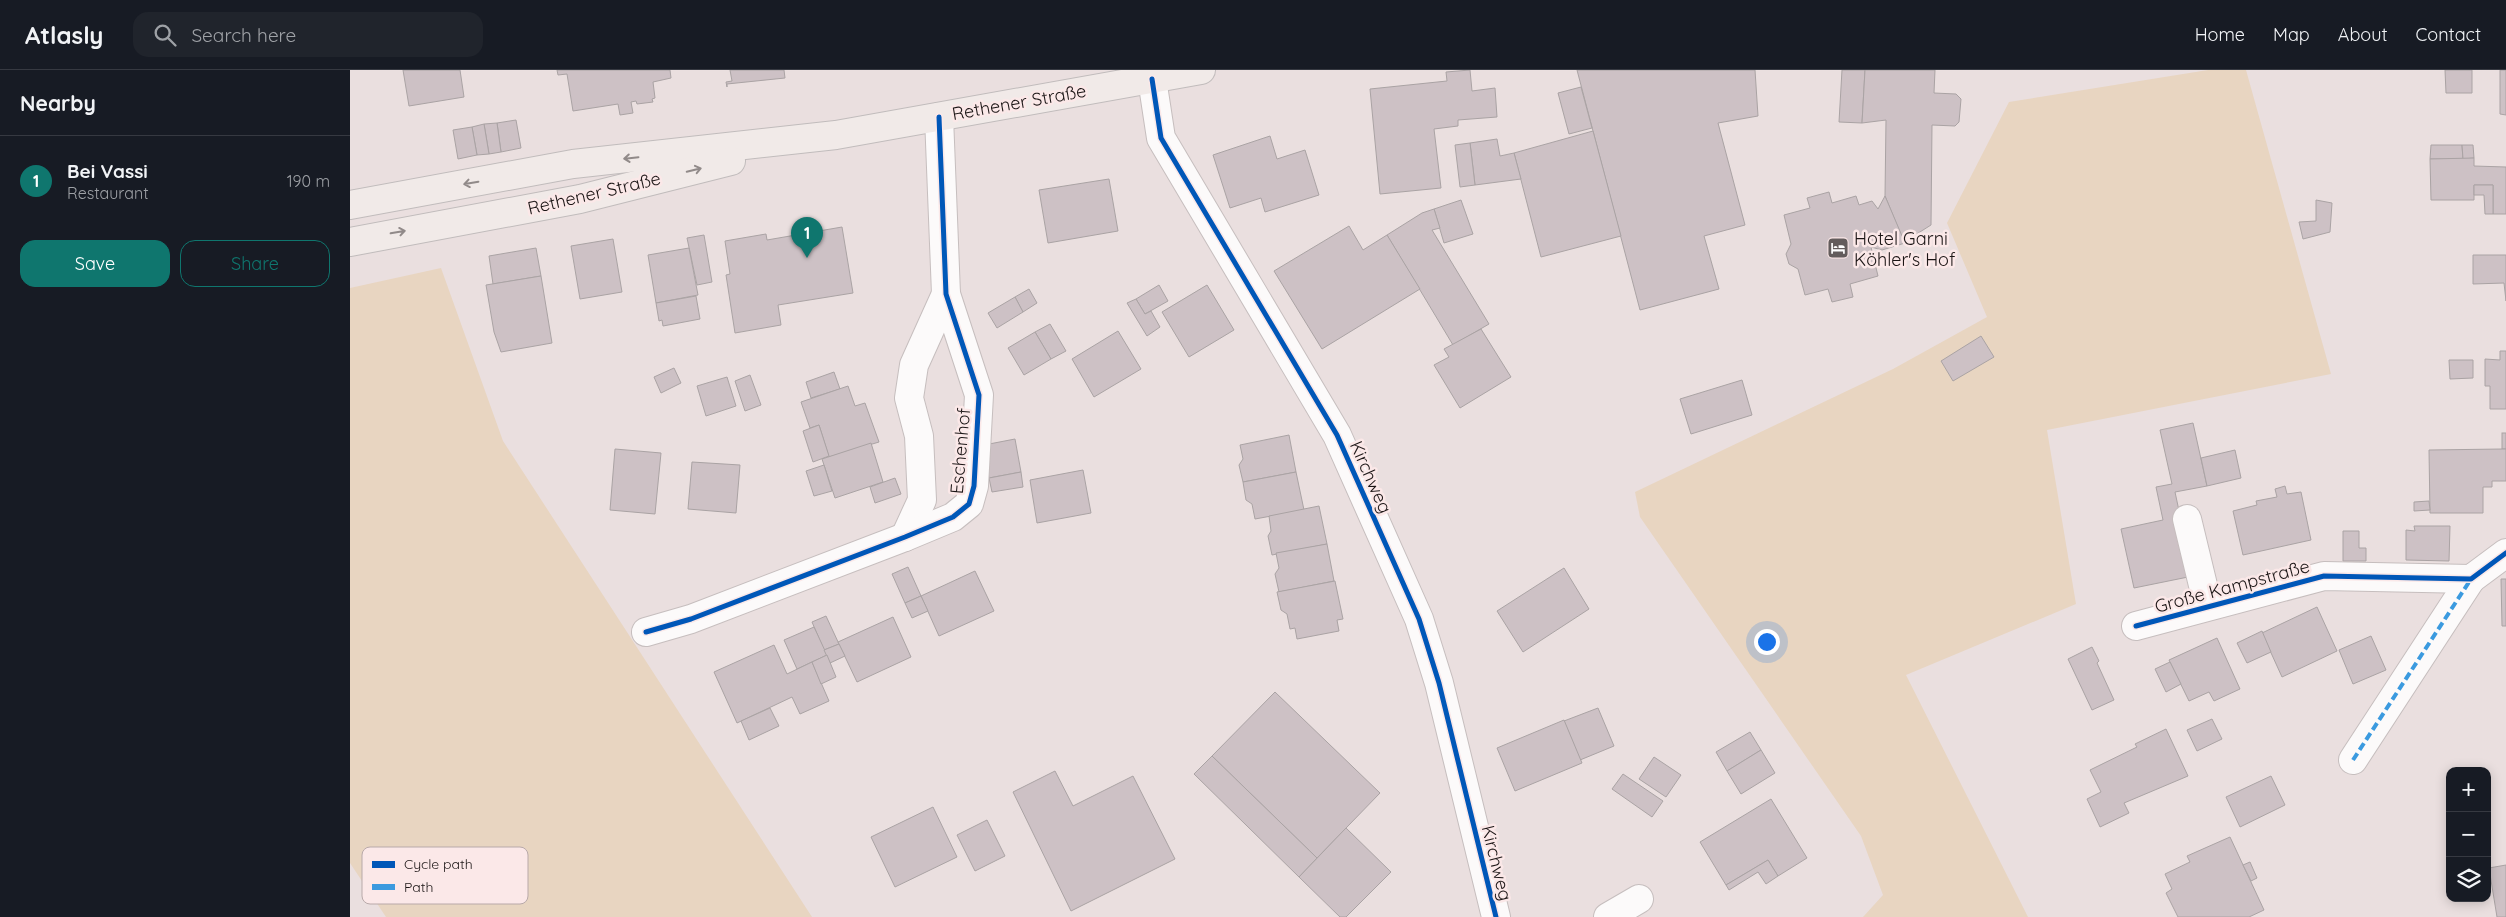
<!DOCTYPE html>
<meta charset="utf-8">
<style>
:root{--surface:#171b24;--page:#20242c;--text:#f1f3f6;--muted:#9ea1a6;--line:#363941;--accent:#0f766e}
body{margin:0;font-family:Quicksand,sans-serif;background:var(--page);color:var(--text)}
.controls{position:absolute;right:15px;bottom:15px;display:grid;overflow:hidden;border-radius:10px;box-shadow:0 2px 12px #0003}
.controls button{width:45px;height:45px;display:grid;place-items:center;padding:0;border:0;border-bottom:1px solid var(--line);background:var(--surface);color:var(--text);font:25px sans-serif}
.you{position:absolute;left:1416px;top:571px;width:18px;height:18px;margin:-12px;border:4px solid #fff;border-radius:50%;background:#1a73e8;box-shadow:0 0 0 8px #1a73e833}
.badge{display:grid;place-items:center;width:32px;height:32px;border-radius:50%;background:var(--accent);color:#fff;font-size:16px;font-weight:700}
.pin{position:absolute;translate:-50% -41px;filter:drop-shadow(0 1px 2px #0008)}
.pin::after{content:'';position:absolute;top:26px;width:18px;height:15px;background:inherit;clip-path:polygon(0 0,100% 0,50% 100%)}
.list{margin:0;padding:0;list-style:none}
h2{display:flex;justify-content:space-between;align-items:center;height:65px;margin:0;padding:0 20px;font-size:21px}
h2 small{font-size:16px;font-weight:400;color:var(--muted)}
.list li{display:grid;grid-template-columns:32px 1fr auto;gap:15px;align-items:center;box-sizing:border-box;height:90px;padding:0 20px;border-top:1px solid var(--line)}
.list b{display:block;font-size:19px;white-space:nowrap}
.list p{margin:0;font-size:16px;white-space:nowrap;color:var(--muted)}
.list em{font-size:16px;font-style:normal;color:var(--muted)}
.actions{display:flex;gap:10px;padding:15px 20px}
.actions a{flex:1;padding:11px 0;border:1px solid var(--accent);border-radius:15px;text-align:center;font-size:18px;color:var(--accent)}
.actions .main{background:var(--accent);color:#fff}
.icon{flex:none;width:28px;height:28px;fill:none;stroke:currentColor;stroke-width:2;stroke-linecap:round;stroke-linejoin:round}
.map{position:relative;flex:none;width:2156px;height:847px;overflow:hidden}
header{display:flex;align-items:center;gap:30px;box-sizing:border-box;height:70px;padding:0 25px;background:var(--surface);border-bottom:1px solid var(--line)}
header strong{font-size:24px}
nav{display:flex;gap:28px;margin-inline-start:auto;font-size:18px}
.search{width:350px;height:45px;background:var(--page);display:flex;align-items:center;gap:12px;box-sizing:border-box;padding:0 18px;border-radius:15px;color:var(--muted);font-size:19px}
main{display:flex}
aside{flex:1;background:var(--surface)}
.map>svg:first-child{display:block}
</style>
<header>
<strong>Atlasly</strong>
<div class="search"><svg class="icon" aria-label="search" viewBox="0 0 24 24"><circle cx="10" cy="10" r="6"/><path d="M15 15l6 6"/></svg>Search here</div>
<nav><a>Home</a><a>Map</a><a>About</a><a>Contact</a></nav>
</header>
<main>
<aside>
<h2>Nearby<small></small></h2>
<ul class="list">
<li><span class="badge">1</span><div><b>Bei Vassi</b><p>Restaurant</p></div><em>190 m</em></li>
</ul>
<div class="actions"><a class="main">Save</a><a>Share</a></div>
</aside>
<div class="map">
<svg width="2156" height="847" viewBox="0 0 2156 847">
<rect width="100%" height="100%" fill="#eadfdf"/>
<g fill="#e8d5c1">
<path d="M1858,0h38l85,304 -284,56 29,174 -170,71 122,242h-165l20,-22 -22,-59 -221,-319 -5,-25 258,-123 94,-52 -40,-94 62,-121z"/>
<path d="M91,198l62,173 309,476h-426l-36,-54v-575z"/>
</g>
<g fill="#cdc1c5" stroke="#aaa3a4">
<path d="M53,0h57l4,27 -55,9z"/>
<path d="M207,0h113l1,8 -18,4 2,16 -3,1 1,3 -16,2 -1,-3 -5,1 2,11 -13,2 -2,-11 -45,7 -6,-37 -9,1z"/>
<path d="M380,0h54l1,8 -58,6v3l-1,-5 6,-1z"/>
<path d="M1120,0l2,21 23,-3 2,29 -39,3v6l-24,3 7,59 -61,6 -10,-105 77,-8 -1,-9z"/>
<path d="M1227,0h178l3,46 -40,7 27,102 -41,11 15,53 -79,21z"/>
<path d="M1492,0h23l-3,53 -23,-1z"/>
<path d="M1515,0h70l-1,23 22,1 5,5 -2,23 -4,4 -23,-1 -1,100 -27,17 -19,-46 1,-76 -24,3z"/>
<path d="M2095,0h27v23h-26z"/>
<path d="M2150,0h6v45l-6,-1z"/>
<path d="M1231,17l11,41 -23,6 -11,-41z"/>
<path d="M166,50l5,28 -20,4 -4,-29z"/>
<path d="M147,53l4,29 -12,2 -5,-30z"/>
<path d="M134,54l5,30 -12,1 -5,-28z"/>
<path d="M122,57l5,28 -19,4 -5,-29z"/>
<path d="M1243,61l28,105 -80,21 -27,-104z"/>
<path d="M920,66l7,23 28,-9 14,45 -54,17 -4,-14 -31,10 -17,-53z"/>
<path d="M1147,69l3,17 14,-3 7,26 -46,6 -5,-42z"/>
<path d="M1120,73l5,42 -15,2 -5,-42z"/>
<path d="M2081,75h31l1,14h-33z"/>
<path d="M2112,75h11l1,13 -11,1z"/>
<path d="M2124,88v8l32,1v47h-13v-29h-19v15h-43l-1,-41z"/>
<path d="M759,109l9,52 -70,12 -9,-53z"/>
<path d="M2124,115h19v29h-8l-1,-19h-10z"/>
<path d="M1479,122l3,11 24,-7 3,9 13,-4 6,8 7,-13 20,47 -23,7 -11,-3 7,29 -28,8 3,13 -21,5 -4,-13 -23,6 -7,-26 -9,-5 -3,-10 5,-10 -7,-29 26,-7 -3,-10z"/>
<path d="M1111,130l12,34 -29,9 -10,-34z"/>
<path d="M1966,130l16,3 -2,29 -27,7 -4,-17 17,-1z"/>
<path d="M1084,139l6,19 -8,2 57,94 -36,21 -66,-110 35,-22z"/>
<path d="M999,156l14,24 24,-15 33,54 -98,60 -48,-78z"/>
<path d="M462,157v5l-15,3 -1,-5z"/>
<path d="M492,157l11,66 -75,12 3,20 -46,8 -9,-58 4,-1 -5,-33 41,-7 1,6z"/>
<path d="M354,165l8,47 -15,3 -10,-47z"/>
<path d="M263,169l9,53 -42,7 -9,-53z"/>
<path d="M186,178l5,28 -48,8 -4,-28z"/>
<path d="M339,178l9,47 -42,8 -8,-48z"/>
<path d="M2123,185h33v46l-2,-18 -31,1z"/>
<path d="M191,206l11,67 -51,9 -7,-20 -8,-47z"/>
<path d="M809,215l9,16 -23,13 -9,-15z"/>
<path d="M857,215l27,45 -45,27 -27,-45z"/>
<path d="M679,219l8,14 -14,9 -8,-15z"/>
<path d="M346,226l4,23 -37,7 -1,-6 -3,1 -3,-18z"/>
<path d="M665,227l8,15 -26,16 -9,-15z"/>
<path d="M786,229l9,15 6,-3 9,16 -13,9 -20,-33z"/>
<path d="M700,254l16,27 -15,8 -16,-27z"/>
<path d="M1131,259l30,48 -51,31 -26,-43 15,-8 -5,-8z"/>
<path d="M768,261l23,38 -47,28 -22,-38z"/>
<path d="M685,262l16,27 -27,16 -16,-27z"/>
<path d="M1631,266l13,21 -41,24 -12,-20z"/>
<path d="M2150,281h6v58h-16v-23h-5v-27l15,1z"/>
<path d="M2099,290h24v18l-23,1z"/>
<path d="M324,298l7,15 -20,10 -7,-16z"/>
<path d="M484,302l6,17 -29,9 -5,-16z"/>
<path d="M400,305l11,30 -16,6 -10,-30z"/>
<path d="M377,307l9,29 -30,10 -9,-30z"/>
<path d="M1392,310l10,35 -61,19 -11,-35z"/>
<path d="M498,316l7,20 10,-3 14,39 -50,15 -10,-32 -9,3 -9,-26z"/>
<path d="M1843,353l14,63 -32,6 18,84 -59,12 -13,-59 42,-9 -7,-33 16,-3 -12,-54z"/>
<path d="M469,355l10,31 -16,6 -10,-31z"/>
<rect x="2152" y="363" width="4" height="16"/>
<path d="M939,365l7,37 -53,10 -4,-17 4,-6 -3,-14z"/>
<path d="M665,369l6,33 -32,6 -5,-33z"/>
<path d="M521,373l12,39 -48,16 -13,-39z"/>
<path d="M265,379l46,4 -6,61 -45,-4z"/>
<path d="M2152,379h4v32h-14v6h-9v26h-53l-1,-63z"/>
<path d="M1885,380l6,28 -34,8 -6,-28z"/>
<path d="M342,392l48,3 -4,48 -48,-4z"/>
<path d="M474,395l8,26 -18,5 -8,-25z"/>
<path d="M733,400l8,43 -54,10 -7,-43z"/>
<path d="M671,402l2,15 -31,5 -3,-14z"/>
<path d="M946,402l8,38 -49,9 -3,-15 -6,-4 -3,-18z"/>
<path d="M545,408l6,16 -26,9 -5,-16z"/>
<path d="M1935,416l2,8 14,-2 10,48 -68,15 -10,-44 24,-6 -1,-4 21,-4 -2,-8z"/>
<path d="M2079,431l1,9 -16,1v-9z"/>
<path d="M969,436l8,38 -55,11 -4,-19 3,-5 -2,-15z"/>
<path d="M2064,456h36l-1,35 -43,-1v-30l9,1z"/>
<path d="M1993,461h16v17h7v13h-23z"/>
<path d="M977,474l7,37 -55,11 -4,-18 4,-6 -3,-15z"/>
<path d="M558,497l13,29 -16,7 -13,-29z"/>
<path d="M1214,498l25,41 -66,43 -26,-41z"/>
<path d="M625,501l19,40 -55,25 -18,-40z"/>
<path d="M2151,509h5v47h-4z"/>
<path d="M985,511l8,38 -6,1 2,11 -42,8 -2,-11 -5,1 -3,-15 -6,-4 -4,-18z"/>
<path d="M571,526l7,15 -16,7 -7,-15z"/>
<path d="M1967,537l20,44 -55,26 -20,-44z"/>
<path d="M476,546l13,28 -15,6 -12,-28z"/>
<path d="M543,547l18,40 -54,25 -19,-40z"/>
<path d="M464,557l13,28 -30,14 -13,-29z"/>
<path d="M1912,561l9,21 -24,11 -10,-20z"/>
<path d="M2021,566l15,34 -33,14 -14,-34z"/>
<path d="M1867,568l23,51 -26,12 -5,-9 -20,9 -20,-41z"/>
<path d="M489,574l6,12 -15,7 -6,-13z"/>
<path d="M424,575l13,29 25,-12 17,39 -29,13 -8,-17 -55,26 -23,-51z"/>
<path d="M1742,577l7,14 -2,2 17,37 -22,10 -24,-51z"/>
<path d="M477,585l9,22 -15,7 -9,-22z"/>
<path d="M1820,592l11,22 -15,8 -11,-23z"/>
<path d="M925,622l105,101 -63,65 -105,-102z"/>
<path d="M420,638l9,18 -30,14 -8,-19z"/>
<path d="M1248,638l16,38 -34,14 -16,-39z"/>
<path d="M1862,649l10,20 -25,12 -10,-21z"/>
<path d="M1214,650l18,43 -67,28 -18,-43z"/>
<path d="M1816,659l22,47 -64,27 5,10 -29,14 -13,-28 14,-7 -11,-22 47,-23 -2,-3z"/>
<path d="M1400,662l11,18 -34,21 -11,-19z"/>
<path d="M1411,680l14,23 -34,21 -14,-23z"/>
<path d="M862,686l105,102 -18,19 -105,-103z"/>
<path d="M1304,687l27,18 -15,22 -27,-18z"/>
<path d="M705,701l18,35 60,-30 42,83 -104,52 -58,-119z"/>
<path d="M1273,704l40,27 -11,16 -40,-28z"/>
<path d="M1921,706l14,29 -45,22 -14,-30z"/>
<path d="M1421,729l36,59 -29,18 -10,-16 -42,25 -26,-43z"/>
<path d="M583,737l24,50 -62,30 -24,-50z"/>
<path d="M637,750l18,36 -30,15 -18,-36z"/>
<path d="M996,758l45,44 -45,45h-6l-41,-40z"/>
<path d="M1880,767l34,73 -15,7h-71l-12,-24 6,-4 -7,-15 25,-12 -3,-6z"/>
<path d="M1418,790l10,16 -12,8 -8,-12 -29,18 -3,-5z"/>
<path d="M1900,792l7,16 -6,3 -8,-16z"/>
<path d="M2156,795v52h-9l-8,-49z"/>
</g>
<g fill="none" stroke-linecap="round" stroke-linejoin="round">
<g stroke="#c6bebe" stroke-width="30">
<g id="minor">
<path d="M802,9l9,59 176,297 82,184 20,64 57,234"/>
<path d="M1837,449l21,87"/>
<path d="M555,467l17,-37 -3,-64 -10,-38 5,-33 32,-71"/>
<path d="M1786,556l188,-50 147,3 35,-26"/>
<path d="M296,562l45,-13 214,-82 48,-20 16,-13 5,-18 5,-91 -33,-101 -7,-177"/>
<path d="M2003,690l118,-181"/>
<path d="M1258,847l31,-18"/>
</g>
</g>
<g stroke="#c1bcbc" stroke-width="30">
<g id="major">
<path d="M0,135l223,-41 263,-29 365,-65"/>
<path d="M0,172l230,-43 151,-38"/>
</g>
</g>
<use href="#minor" stroke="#fcfafa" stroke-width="28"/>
<use href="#major" stroke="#f1eae8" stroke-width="28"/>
<path stroke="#3b9adf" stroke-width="4" stroke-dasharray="8 4" stroke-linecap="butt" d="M2003,690l118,-181"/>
<g stroke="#fbe8e8" stroke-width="8">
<g id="cycleway">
<path d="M802,9l9,59 176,297 82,184 20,64 57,234"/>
<path d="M1786,556l188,-50 147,3 35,-26"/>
<path d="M296,562l45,-13 214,-82 48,-20 16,-13 5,-18 5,-91 -33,-101 -7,-177"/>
</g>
</g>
<use href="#cycleway" stroke="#0057b8" stroke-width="5"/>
</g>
<defs><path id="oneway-shaft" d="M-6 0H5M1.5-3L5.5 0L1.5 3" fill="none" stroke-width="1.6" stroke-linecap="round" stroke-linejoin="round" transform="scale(1.25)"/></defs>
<g stroke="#918a89">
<use href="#oneway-shaft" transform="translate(281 88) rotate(174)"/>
<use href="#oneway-shaft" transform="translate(344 100) rotate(-14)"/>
<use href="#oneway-shaft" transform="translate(121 113) rotate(170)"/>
<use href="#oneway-shaft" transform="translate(48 162) rotate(-10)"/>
</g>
<defs>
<g id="hotel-square" transform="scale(1.125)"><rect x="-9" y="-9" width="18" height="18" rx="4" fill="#635c5c" stroke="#fbe8e8"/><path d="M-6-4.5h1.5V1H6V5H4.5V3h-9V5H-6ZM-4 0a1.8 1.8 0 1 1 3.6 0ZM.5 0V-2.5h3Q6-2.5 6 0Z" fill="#fff"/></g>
</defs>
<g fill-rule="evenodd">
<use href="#hotel-square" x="1488" y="178"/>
</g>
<g text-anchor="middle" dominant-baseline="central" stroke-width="5" stroke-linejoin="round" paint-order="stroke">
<g font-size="18" fill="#1b1515" stroke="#fbe8e8">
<text transform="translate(669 32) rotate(-10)">Rethener Straße</text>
<text transform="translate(244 123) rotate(-13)">Rethener Straße</text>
<text transform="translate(610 381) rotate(-85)">Eschenhof</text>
<text transform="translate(1021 407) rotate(66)">Kirchweg</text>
<text transform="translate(1882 516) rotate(-15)">Große Kampstraße</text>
<text transform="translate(1147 793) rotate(76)">Kirchweg</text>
</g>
<g font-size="18" fill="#1b1515" stroke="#fbe8e8" text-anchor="start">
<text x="1504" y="168">Hotel Garni<tspan x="1504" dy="21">Köhler's Hof</tspan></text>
</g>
</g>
<rect x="12" y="777" width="166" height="57" rx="8" fill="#fbe8e8" stroke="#b8a9a9" stroke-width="1"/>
<rect x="22" y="791" width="23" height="7" fill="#0057b8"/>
<rect x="22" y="814" width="23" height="6" fill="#3b9adf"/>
<g font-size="14" fill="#1b1515">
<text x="54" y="799">Cycle path</text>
<text x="54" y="822">Path</text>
</g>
</svg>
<div class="controls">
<button>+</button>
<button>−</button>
<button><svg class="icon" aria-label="layers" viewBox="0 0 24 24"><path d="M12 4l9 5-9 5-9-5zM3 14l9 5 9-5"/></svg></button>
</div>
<div class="you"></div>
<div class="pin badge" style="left:457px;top:188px">1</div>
</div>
</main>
